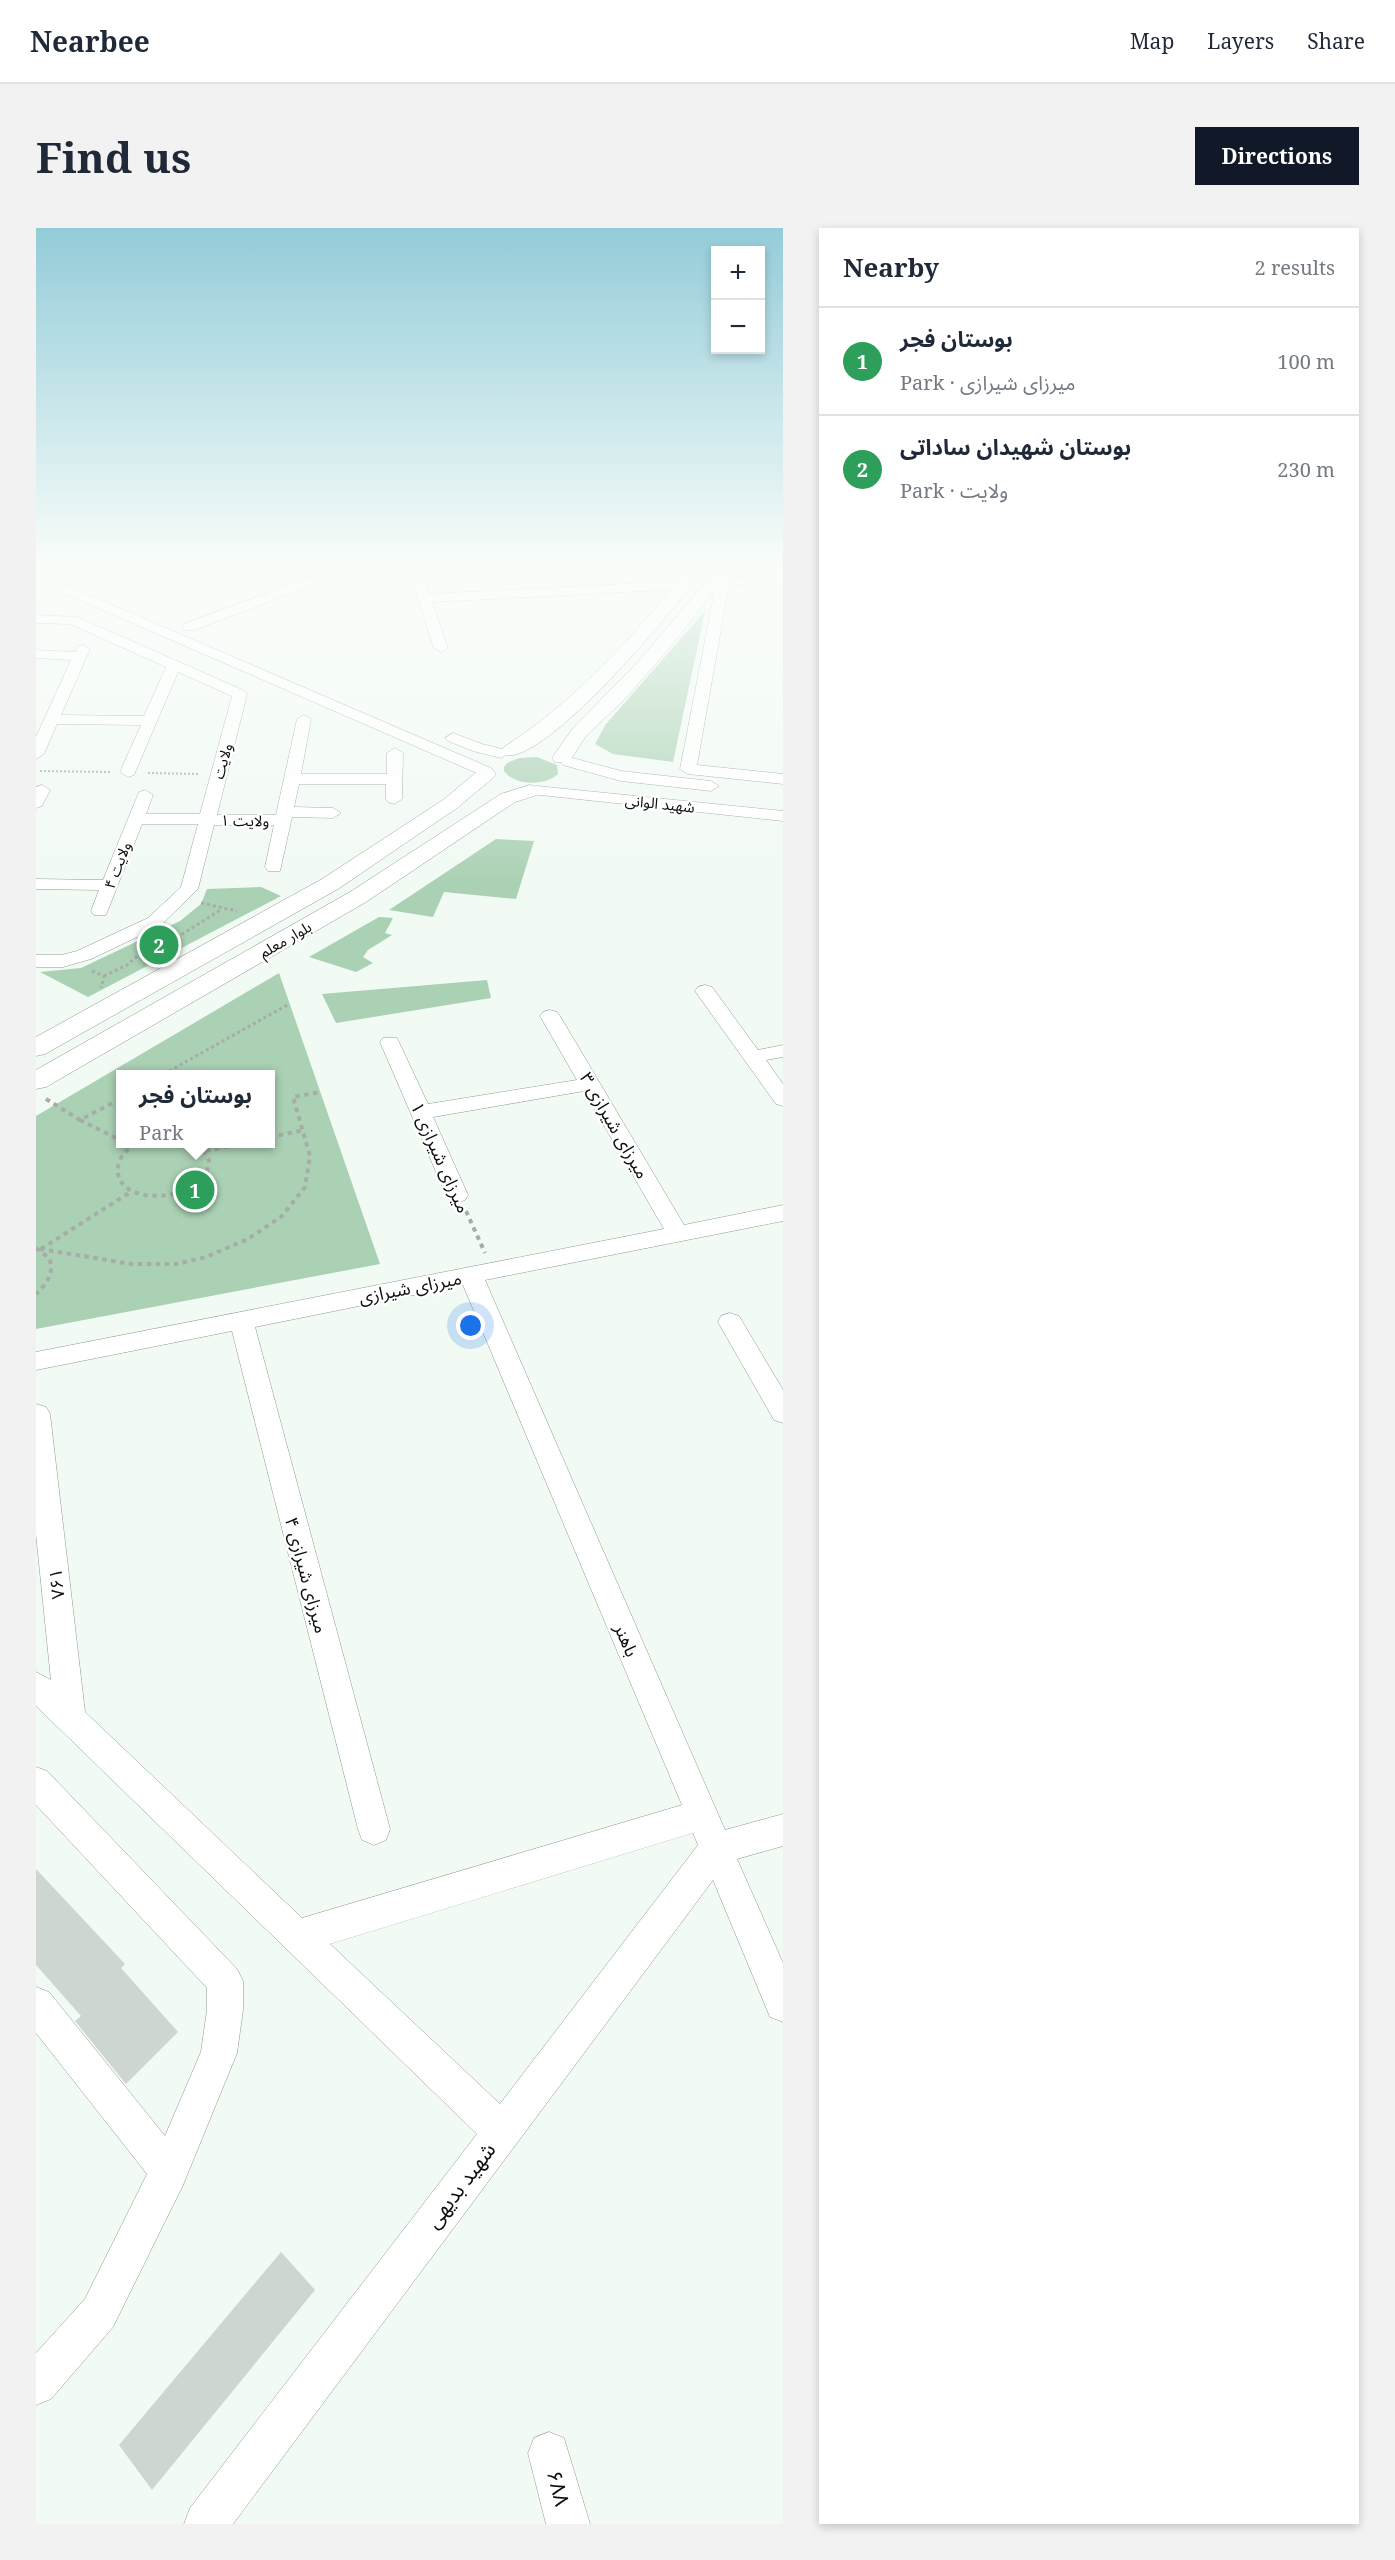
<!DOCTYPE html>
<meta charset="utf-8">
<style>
:root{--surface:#fff;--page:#f2f2f3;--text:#1f2937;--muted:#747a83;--line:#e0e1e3;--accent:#111827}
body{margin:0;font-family:"Noto Serif","Noto Sans Arabic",serif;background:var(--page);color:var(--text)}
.controls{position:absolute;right:18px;top:18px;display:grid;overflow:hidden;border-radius:0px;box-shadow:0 3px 9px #0003}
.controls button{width:54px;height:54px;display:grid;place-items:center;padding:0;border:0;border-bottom:2px solid var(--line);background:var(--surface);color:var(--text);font:30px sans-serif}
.you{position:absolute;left:435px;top:1098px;width:21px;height:21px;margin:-15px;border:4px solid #fff;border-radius:50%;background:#1a73e8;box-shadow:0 0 0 9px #1a73e833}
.badge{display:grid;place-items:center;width:39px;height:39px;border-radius:50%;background:var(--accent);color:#fff;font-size:20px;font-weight:700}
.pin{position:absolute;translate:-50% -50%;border:3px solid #fff;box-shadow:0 2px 6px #0006}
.popup{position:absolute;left:80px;top:842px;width:159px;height:78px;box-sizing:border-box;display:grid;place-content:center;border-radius:0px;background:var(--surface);filter:drop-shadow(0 2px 4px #0005);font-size:20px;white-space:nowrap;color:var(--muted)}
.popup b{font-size:22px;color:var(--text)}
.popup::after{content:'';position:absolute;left:50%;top:100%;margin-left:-12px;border:12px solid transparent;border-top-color:var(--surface)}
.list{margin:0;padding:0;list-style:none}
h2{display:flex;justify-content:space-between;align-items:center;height:78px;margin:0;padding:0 24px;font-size:26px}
h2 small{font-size:20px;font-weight:400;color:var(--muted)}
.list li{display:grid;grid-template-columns:39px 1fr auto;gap:18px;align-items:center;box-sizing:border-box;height:108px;padding:0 24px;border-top:2px solid var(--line)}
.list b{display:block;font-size:22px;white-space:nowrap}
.list p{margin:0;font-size:20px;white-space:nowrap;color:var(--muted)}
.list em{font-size:20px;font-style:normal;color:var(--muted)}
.map{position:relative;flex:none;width:747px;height:2296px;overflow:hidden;border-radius:0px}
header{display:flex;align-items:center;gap:36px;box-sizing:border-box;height:84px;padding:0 30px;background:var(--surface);border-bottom:2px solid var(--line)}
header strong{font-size:28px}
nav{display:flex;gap:33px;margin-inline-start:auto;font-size:21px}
.intro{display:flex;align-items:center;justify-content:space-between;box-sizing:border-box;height:144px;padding:0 36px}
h1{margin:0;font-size:42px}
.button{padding:15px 27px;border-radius:0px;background:var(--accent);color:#fff;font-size:21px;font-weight:700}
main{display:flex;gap:36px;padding:0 36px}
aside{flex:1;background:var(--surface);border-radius:0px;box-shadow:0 3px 9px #0003}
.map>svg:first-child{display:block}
</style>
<header>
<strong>Nearbee</strong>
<nav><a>Map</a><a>Layers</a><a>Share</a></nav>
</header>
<div class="intro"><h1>Find us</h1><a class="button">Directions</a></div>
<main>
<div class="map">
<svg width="747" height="2296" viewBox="0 0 747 2296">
<rect width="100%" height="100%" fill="#f2faf4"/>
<g fill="#aad1b4" fill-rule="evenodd">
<path d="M669,383l-32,151 -60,-8 -18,-10 11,-20z"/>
<path d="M501,529l20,8 1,9c-13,12 -43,12 -54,-3v-4l3,-4 12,-5z"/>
<path d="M460,611l38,2 -18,58 -72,-7 -11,25 -44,-7z"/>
<path d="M225,659l20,9 -193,101 -48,-25 41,-4 99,-47 21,-17 6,-15z"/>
<path d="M343,689l14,1 -8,15 7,2 -24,15 -5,7 10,6 -17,9 -47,-15z"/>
<path d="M243,745l101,291 -344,65v-213zM84,846h150v70h-150z"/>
<path d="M451,752l4,18 -155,25 -14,-29z"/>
</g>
<g fill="#ced6d0">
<path d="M0,1641l89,95 -4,4 57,64 -52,52 -51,-63 6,-5 -45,-51z"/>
<path d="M245,2024l34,38 -163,200 -33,-45z"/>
</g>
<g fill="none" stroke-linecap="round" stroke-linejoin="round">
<g stroke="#919892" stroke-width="1">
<g id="minor">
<path d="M304,338h79l10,28 254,-13 6,4 -6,4 -251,13 16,46 -7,4 -7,-4 -25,-77 -6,-1 -61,4 -148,56h-10l-2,-3 2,-3z"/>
<path d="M0,344l455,196 2,3 -2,3h-12l-443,-193z"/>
<path d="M680,348l67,2v8l-54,-2 -32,181 86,9v10l-95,-10 -8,-5 36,-185 -6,-4z"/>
<path d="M0,387l41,2 168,74 2,3 -30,121h59l21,-96 7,-4 7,4 -10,55h86v-21l8,-5 8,5 -1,46 -8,5 -6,-2 -2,-3v-15h-87l-5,23 39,1 8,5 -8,5 -41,-1 -12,54h-12l-3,-4 9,-42h-60l-16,64 -38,37 -69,33 -28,8h-27v-12h26l15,-4 71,-33 33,-31 17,-63h-56l-36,91h-12l-3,-4 8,-21 -63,-1v-10l67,1 36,-88 6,-2 8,5 -7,19h54l32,-118 -54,-24 -44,103 -6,2 -8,-5 21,-47 -84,-1 -13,30 -8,5v-22l35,-77 -35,-2v-8l39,2 3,-6 5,-1 7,4 -29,66 83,1 22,-49 -96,-43 -34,-1z"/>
<path d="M417,505l29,11 24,6 3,3 -8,5 -28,-7 -25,-10 -3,-3z"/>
<path d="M533,529l52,14 90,10 8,5 -8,5 -90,-10 -58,-16 -2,-3z"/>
<path d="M6,557l8,5 -8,16 -6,2v-21z"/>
<path d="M501,558l246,25v10l-252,-27 -2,-3 2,-3z"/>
<path d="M669,757l7,2 46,63 25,-5v12l-17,3 17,24v22l-7,-2 -81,-113 3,-4z"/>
<path d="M514,782l7,2 3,4 124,209 99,-20v16l-298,59 240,550 58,-16v32l-46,13 46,104v59l-13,-5 -57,-137 -480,644h-49l6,-16 287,-374 -441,-428v-34l15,8 -15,-146v-130l10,3 4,7 35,298 217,206 380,-113 -219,-520 -208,42 135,502 -4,11 -12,5 -12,-5 -4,-11 -126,-498 -196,39v-18l628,-123 -80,-138 -151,26 35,78 -3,5 -8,3 -8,-3 -3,-5 -66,-153 3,-4h14l31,66 149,-24 -37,-64 3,-4zM657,1605l5,12 -198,259 -170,-160z"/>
<path d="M694,1085l9,3 44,74v33l-9,-3 -56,-98 3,-6z"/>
<path d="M0,1539l11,4 190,198 6,12v29l-6,43 -54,132 -70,142 -62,72 -15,6v-52l49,-54 62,-125 -111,-141v-46l13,5 116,144 36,-84 6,-42v-22l-171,-183z"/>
<path d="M513,2204l15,6 26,86h-44l-18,-71 6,-15z"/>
</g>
</g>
<g stroke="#919892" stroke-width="1">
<g id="major">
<path d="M654,338h16c-25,36 -160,200 -202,189l-3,-4 3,-4c74,-48 132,-113 186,-181z"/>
<path d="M683,338h16l-69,86 -42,48 -38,36 -17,26h-14l-3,-4 21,-30 66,-67z"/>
<path d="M450,540l7,2 3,4 -3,4 -36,30 -119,81 -293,165 -9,2v-19l286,-158 121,-79 36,-30z"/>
<path d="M494,557l7,2 3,4 -3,4 -22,7 -149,100 -320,185 -10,2v-19l314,-178 151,-98z"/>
</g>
</g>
<g stroke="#a6aca8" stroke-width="2" stroke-dasharray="2 2" stroke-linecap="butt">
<path d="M4,543l70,1"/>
<path d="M112,545l52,1"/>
</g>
<g stroke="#a6aca8" stroke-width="3" stroke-dasharray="3 3" stroke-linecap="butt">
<path d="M165,675l36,8"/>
<path d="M128,710l17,-3 41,-26"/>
<path d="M56,743l12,5 -3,12"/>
<path d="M68,748l23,-11 18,-16"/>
<path d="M128,846l125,-70"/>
</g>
<g stroke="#a6aca8" stroke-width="4" stroke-dasharray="4.5 4.5" stroke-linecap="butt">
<path d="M10,871l34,21"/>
<path d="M84,871l-40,21 40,20"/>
<path d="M234,909l34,-7"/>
<path d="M100,916c-23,12 -26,40 1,49 19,7 58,1 69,-19 2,-3 2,-10 3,-14l-10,-16"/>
<path d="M170,923l34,-7"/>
<path d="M430,983l19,42"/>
<path d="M0,1020l13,10c6,14 -2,26 -13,36"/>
<path d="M4,1021l91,15h45l30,-7 42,-18 34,-23 23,-29 5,-31 -17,-59 27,-5"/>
<path d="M5,1021l91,-58"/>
</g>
<use href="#minor" fill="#fff" fill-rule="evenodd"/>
<use href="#major" fill="#fff" fill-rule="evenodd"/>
</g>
<linearGradient id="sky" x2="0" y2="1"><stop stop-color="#93ccd9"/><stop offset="0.51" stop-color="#f9fdfa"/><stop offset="1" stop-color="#f9fdfa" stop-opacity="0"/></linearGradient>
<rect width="747" height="659" fill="url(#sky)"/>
<g text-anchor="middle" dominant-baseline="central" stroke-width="5" stroke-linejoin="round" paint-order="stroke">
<g font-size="15" fill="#0c0f0d" stroke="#fff">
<text transform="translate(186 533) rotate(-75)">ولایت</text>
<text transform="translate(624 575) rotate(6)">شهید الوانی</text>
<text transform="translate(209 592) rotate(1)">ولایت ۱</text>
<text transform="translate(81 637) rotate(-69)">ولایت ۴</text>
<text transform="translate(249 711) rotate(-30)">بلوار معلم</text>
</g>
<g font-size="18" fill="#0c0f0d" stroke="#fff">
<text transform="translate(579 897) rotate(60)">میرزای شیرازی ۳</text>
<text transform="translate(405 929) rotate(66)">میرزای شیرازی ۱</text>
<text transform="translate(374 1059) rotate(-11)">میرزای شیرازی</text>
<text transform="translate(271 1347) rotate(75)">میرزای شیرازی ۴</text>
<text transform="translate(20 1356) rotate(-96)">۷۶۱</text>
<text transform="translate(591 1412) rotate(67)">باهنر</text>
</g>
<g font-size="21" fill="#0c0f0d" stroke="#fff">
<text transform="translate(424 1957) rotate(-53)">شهید بدیهی</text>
<text transform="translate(523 2260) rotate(75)">۶۸۸</text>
</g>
</g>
</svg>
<div class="controls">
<button>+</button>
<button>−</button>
</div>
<div class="you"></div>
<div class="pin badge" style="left:159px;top:962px;background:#2e9e5b">1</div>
<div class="popup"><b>بوستان فجر</b>Park</div>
<div class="pin badge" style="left:123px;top:717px;background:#2e9e5b">2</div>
</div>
<aside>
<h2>Nearby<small>2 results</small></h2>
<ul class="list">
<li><span class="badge" style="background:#2e9e5b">1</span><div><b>بوستان فجر</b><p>Park · میرزای شیرازی</p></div><em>100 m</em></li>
<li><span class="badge" style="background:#2e9e5b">2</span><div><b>بوستان شهیدان ساداتی</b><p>Park · ولایت</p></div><em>230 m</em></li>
</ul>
</aside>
</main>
